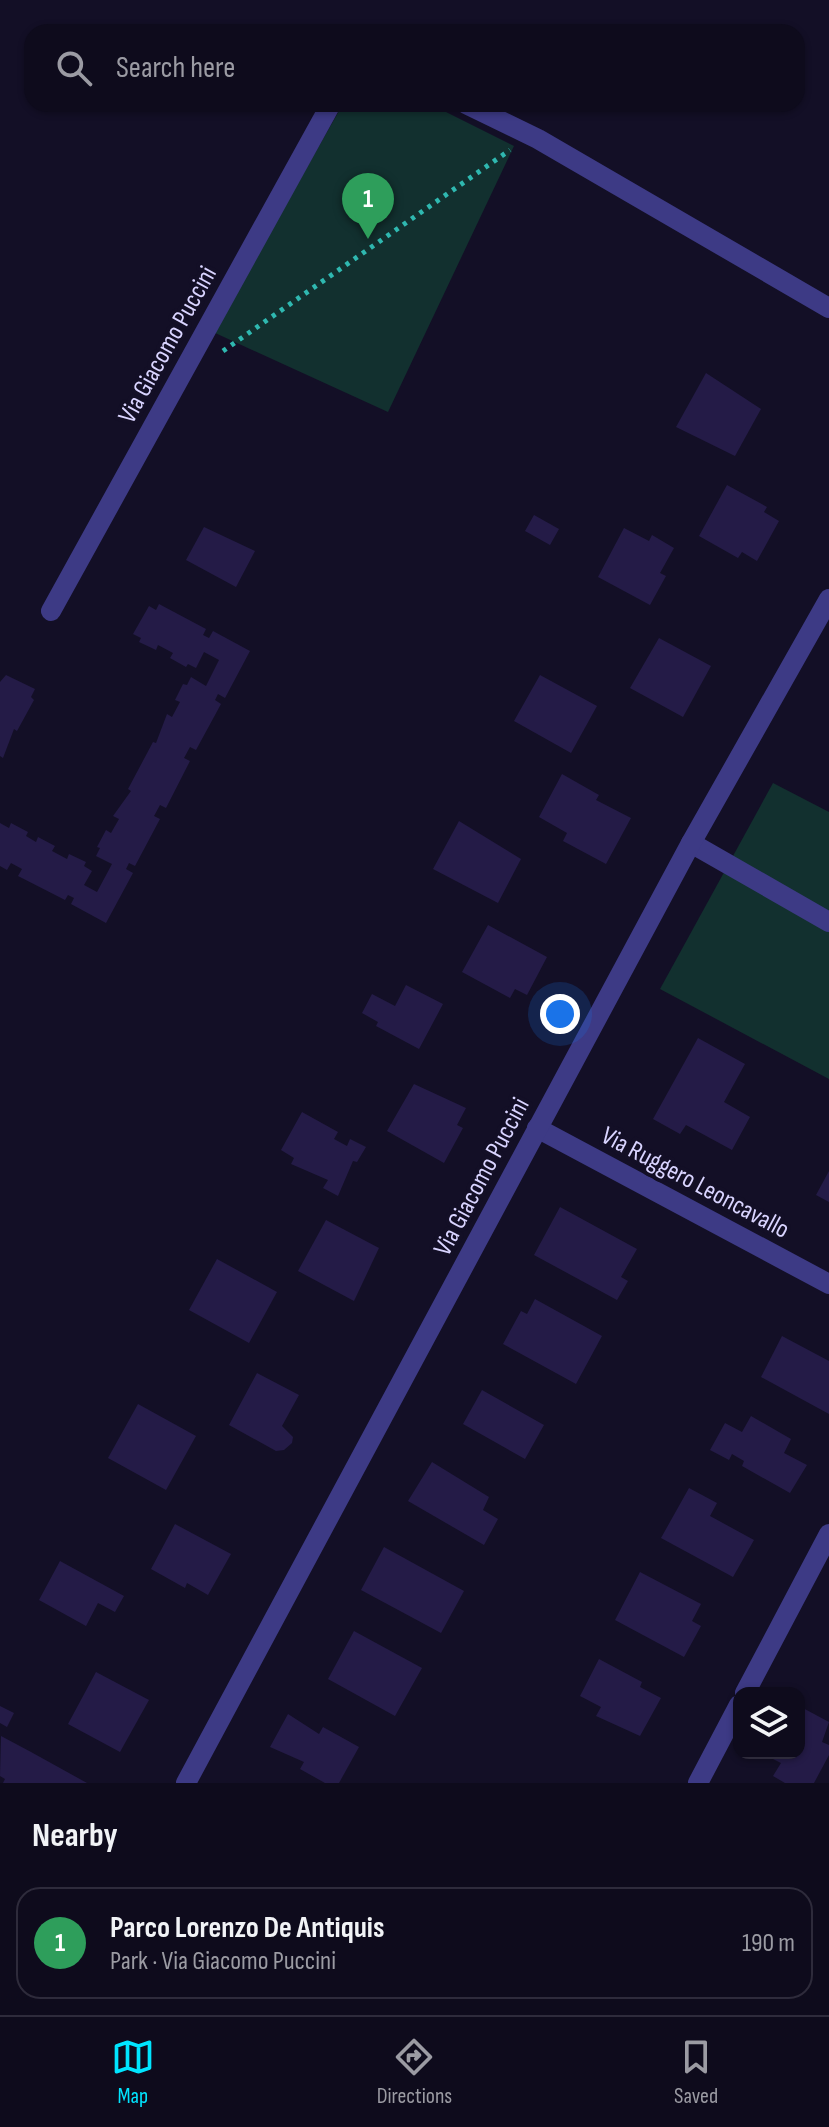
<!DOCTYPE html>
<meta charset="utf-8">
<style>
:root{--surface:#0e0b1c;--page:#1c1929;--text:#f1f3f6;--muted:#9b9ba3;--line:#2e2b3b;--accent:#00e5ff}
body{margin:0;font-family:"Sofia Sans Condensed",sans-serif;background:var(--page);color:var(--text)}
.controls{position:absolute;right:24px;bottom:24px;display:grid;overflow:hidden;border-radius:16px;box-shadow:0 2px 6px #0004}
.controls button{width:72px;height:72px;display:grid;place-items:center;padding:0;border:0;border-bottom:2px solid var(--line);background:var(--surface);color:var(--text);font:40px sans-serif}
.you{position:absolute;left:560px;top:1014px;width:28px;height:28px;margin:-20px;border:6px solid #fff;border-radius:50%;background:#1a73e8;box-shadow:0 0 0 12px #1a73e833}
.badge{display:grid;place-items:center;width:52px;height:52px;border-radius:50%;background:var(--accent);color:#fff;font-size:26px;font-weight:700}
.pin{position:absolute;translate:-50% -66px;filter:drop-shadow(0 2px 4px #0008)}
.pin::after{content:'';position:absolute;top:42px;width:28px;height:24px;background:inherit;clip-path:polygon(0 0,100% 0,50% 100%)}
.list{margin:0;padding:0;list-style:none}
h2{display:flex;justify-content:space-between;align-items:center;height:104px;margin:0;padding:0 32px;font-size:34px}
h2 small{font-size:26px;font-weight:400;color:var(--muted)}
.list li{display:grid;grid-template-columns:52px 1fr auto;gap:24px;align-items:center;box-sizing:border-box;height:112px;margin:0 16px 16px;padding:0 16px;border:2px solid var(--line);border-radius:24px}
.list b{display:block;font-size:30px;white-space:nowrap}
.list p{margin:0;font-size:26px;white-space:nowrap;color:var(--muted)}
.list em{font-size:26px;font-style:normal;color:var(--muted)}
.icon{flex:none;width:44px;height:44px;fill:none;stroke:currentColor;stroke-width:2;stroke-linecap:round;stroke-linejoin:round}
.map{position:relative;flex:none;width:829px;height:1783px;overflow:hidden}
.search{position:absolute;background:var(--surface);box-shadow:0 2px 6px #0004;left:24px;right:24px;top:24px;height:88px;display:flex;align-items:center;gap:20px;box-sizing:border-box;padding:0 28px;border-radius:24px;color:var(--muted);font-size:30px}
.sheet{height:232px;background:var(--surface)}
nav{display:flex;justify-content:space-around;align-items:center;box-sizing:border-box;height:112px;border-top:2px solid var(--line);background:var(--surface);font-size:22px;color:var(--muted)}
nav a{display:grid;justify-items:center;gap:4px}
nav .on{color:var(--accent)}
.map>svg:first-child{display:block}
</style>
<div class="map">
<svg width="829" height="1783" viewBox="0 0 829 1783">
<rect width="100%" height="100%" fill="#130f26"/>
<g fill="#12302f">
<path d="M343,104h87l84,42 -126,266 -175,-80z"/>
<path d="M773,783l56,29v267l-169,-90z"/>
</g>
<g fill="#241b47">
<path d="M706,373l55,36 -26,47 -59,-29z"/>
<path d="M727,485l40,22 -3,5 15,9 -22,40 -15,-9 -4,6 -39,-22z"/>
<path d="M534,515l25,14 -9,16 -25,-14z"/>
<path d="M204,527l51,24 -19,36 -50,-27z"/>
<path d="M624,528l25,13 3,-6 22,13 -14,25 6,3 -16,29 -52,-28z"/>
<path d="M159,604l47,25 -3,6 6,3 4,-7 37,20 -25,47 -7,-4 -3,6 6,4 -25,46 -6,-3 -6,11 6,3 -24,47 -6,-3 -6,11 6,3 -25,47 -6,-3 -3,6 7,4 -27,50 -35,-19 3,-6 -6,-3 -3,5 -47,-24 4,-7 -11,-6 -4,7 -7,-4v-43l9,5 2,-5 17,9 -2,4 10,6 2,-5 17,9 -3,5 15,8 2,-5 17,8 -2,4 8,5 -8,14 13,7 15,-28 -16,-8 4,-8 -3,-1 9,-17 5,3 8,-14 -6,-3 18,-25 -3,-2 25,-47 3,1 11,-29 5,3 8,-15 -5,-2 8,-16 4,1 4,-8 15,9 13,-26 -15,-8 -8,16 -8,-4 -2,3 -16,-9 3,-5 -15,-8 -2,5 -17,-8 2,-4 -8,-4 16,-28 7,4z"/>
<path d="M659,638l52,28 -28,51 -53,-29z"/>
<path d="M6,675l29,14 -4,8 3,3 -17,31 -3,-2 -11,29 -3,-2v-74z"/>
<path d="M540,675l57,31 -26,47 -57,-32z"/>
<path d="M562,774l37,21 -3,5 35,18 -25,46 -43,-23 4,-8 -28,-16z"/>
<path d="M459,821l62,38 -23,44 -65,-34z"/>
<path d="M488,925l59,32 -20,38 -12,-6 -5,9 -48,-26z"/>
<path d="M406,985l37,19 -24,45 -43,-23 2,-4 -16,-9 10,-19 23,12z"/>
<path d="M698,1038l47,26 -21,38 26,15 -18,33 -46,-25 -6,9 -27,-15z"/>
<path d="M414,1084l52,24 -9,17 6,3 -19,35 -57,-32z"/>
<path d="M302,1112l36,20 -4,7 13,7 3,-7 16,8 -9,15 -4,-1 -15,35 -15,-8 5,-8 -37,-16 3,-6 -13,-8z"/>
<path d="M829,1171v31l-13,-7z"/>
<path d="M560,1207l77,42 -16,28 7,4 -11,19 -83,-45z"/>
<path d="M326,1220l53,28 -25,53 -56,-30z"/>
<path d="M217,1259l60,33 -28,51 -60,-33z"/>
<path d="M535,1299l67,37 -26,48 -73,-40 18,-33 6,3z"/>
<path d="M782,1336l47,25v53l-68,-37z"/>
<path d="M257,1373l42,22 -17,31 11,11 -1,6 -8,7 -8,1 -47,-26z"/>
<path d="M482,1390l62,35 -19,34 -62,-35z"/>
<path d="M138,1404l58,32 -30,54 -58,-32z"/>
<path d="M751,1416l40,23 -7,14 23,12 -17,28 -48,-27 2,-5 -12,-7 -3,6 -19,-10 15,-27 17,9z"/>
<path d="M432,1462l57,35 -6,13 15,9 -14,26 -76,-44z"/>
<path d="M689,1488l28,15 -7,13 44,24 -21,37 -72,-39z"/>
<path d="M175,1524l56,30 -23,41 -21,-12 -2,5 -34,-19z"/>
<path d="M384,1547l80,44 -23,42 -80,-43z"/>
<path d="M60,1561l64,35 -9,16 -17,-9 -12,23 -47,-26z"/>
<path d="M640,1572l61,32 -9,17 9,5 -17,31 -69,-37z"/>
<path d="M354,1631l68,37 -27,48 -67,-37z"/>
<path d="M599,1659l43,23 -2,5 21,11 -21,38 -44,-20 5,-9 -21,-11z"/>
<path d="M96,1672l53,28 -29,52 -52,-28z"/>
<path d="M0,1706l14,7 -7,14 -7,-4z"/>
<path d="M801,1707l28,15 -7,20 7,3v10l-15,28h-29l-12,-7 8,-13 -8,-4 3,-6h23z"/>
<path d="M288,1714l31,20 4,-7 36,20 -20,36h-14l-25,-14 4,-7 -34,-15z"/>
<path d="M1,1736l30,16 56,31h-84l2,-4 -5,-3z"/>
</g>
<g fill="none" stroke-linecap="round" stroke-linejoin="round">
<path stroke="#2fb8b0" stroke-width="5" stroke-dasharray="4 6" stroke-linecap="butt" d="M223,351l287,-201"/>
<g stroke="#3d3a85" stroke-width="20">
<path d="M466,104l72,35 291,169"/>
<path d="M51,611l280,-507"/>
<path d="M691,843l138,79"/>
<path d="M537,1128l292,156"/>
<path d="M745,1693l84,-159"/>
<path d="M186,1783l505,-940 138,-244"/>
<path d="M698,1783l41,-78"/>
</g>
</g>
<g text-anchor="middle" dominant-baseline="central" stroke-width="8" stroke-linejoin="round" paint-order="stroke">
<g font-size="26" fill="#d9d4ff" stroke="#130f26">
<text transform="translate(168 345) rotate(-61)">Via Giacomo Puccini</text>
<text transform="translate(482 1177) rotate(-62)">Via Giacomo Puccini</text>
<text transform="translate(695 1183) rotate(28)">Via Ruggero Leoncavallo</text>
</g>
</g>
</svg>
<div class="controls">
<button><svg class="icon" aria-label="layers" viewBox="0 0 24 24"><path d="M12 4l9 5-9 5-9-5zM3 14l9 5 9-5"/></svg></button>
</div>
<div class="you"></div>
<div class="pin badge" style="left:368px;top:239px;background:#2e9e5b">1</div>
<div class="search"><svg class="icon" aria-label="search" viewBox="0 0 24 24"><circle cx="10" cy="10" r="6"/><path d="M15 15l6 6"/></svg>Search here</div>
</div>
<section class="sheet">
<h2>Nearby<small></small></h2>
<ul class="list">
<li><span class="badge" style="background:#2e9e5b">1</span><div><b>Parco Lorenzo De Antiquis</b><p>Park · Via Giacomo Puccini</p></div><em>190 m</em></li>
</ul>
</section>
<nav>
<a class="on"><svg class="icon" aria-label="map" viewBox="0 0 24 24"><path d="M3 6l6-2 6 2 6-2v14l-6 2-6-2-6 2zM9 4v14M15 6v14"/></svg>Map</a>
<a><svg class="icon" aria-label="directions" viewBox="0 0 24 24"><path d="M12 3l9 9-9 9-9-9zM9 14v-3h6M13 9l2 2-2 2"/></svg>Directions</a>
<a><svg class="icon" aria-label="saved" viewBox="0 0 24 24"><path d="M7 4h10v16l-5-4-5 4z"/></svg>Saved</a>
</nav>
